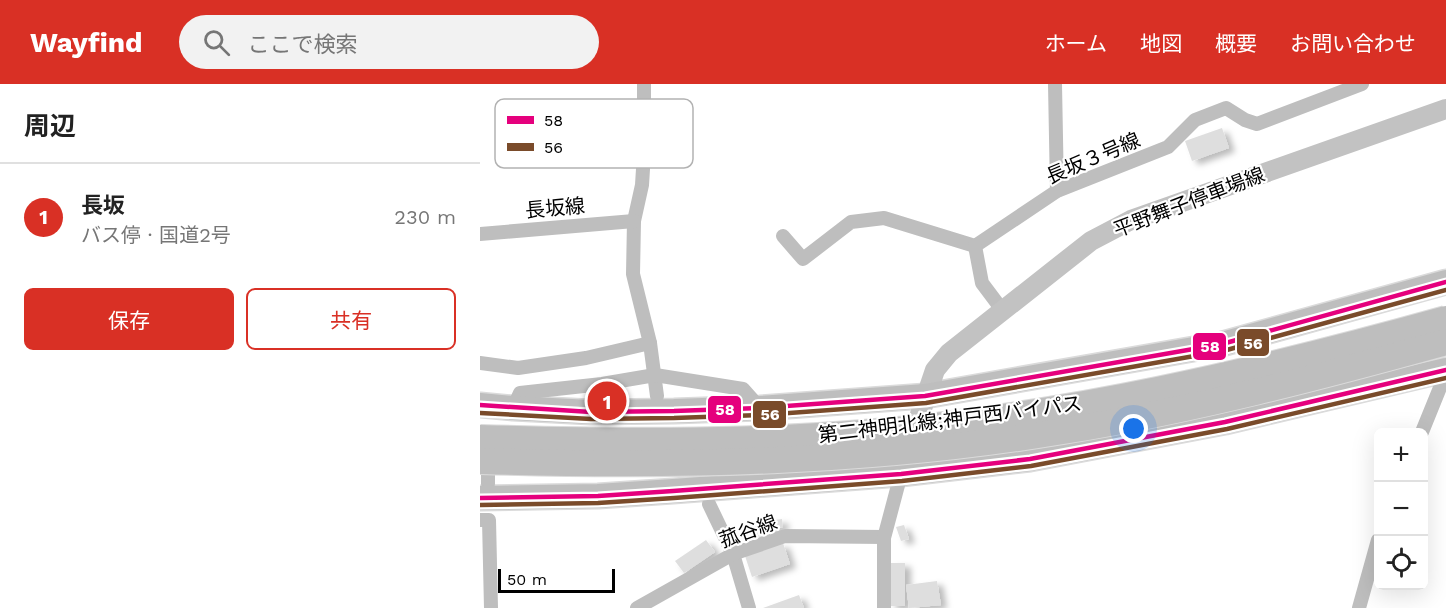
<!DOCTYPE html>
<html lang="ja">
<meta charset="utf-8">
<style>
:root{--surface:#fff;--page:#f2f2f2;--text:#222;--muted:#767676;--line:#e0e0e0;--accent:#d93025}
body{margin:0;font-family:"Work Sans","Noto Sans JP",sans-serif;background:var(--page);color:var(--text)}
.controls{position:absolute;right:18px;bottom:18px;display:grid;overflow:hidden;border-radius:9px;box-shadow:0 6px 24px #0002}
.controls button{width:54px;height:54px;display:grid;place-items:center;padding:0;border:0;border-bottom:2px solid var(--line);background:var(--surface);color:var(--text);font:30px sans-serif}
.scale{position:absolute;left:18px;bottom:15px;width:117px;box-sizing:border-box;padding-left:6px;border:3px solid #000;border-top:0;font-size:16px;line-height:21px;white-space:nowrap;color:#000;-webkit-text-stroke:4px #fff;paint-order:stroke}
.you{position:absolute;left:654px;top:345px;width:21px;height:21px;margin:-15px;border:4px solid #fff;border-radius:50%;background:#1a73e8;box-shadow:0 0 0 9px #1a73e833}
.badge{display:grid;place-items:center;width:39px;height:39px;border-radius:50%;background:var(--accent);color:#fff;font-size:20px;font-weight:700}
.pin{position:absolute;translate:-50% -50%;border:3px solid #fff;box-shadow:0 2px 6px #0006}
.list{margin:0;padding:0;list-style:none}
h2{display:flex;justify-content:space-between;align-items:center;height:78px;margin:0;padding:0 24px;font-size:26px}
h2 small{font-size:20px;font-weight:400;color:var(--muted)}
.list li{display:grid;grid-template-columns:39px 1fr auto;gap:18px;align-items:center;box-sizing:border-box;height:108px;padding:0 24px;border-top:2px solid var(--line)}
.list b{display:block;font-size:22px;white-space:nowrap}
.list p{margin:0;font-size:20px;white-space:nowrap;color:var(--muted)}
.list em{font-size:20px;font-style:normal;color:var(--muted)}
.actions{display:flex;gap:12px;padding:18px 24px}
.actions a{flex:1;padding:14px 0;border:2px solid var(--accent);border-radius:9px;text-align:center;font-size:21px;color:var(--accent)}
.actions .main{background:var(--accent);color:#fff}
.icon{flex:none;width:33px;height:33px;fill:none;stroke:currentColor;stroke-width:2;stroke-linecap:round;stroke-linejoin:round}
.map{position:relative;flex:none;width:966px;height:524px;overflow:hidden}
header{display:flex;align-items:center;gap:36px;box-sizing:border-box;height:84px;padding:0 30px;background:var(--accent);color:#fff}
header strong{font-size:28px}
nav{display:flex;gap:33px;margin-inline-start:auto;font-size:21px}
.search{width:420px;height:54px;background:var(--page);display:flex;align-items:center;gap:15px;box-sizing:border-box;padding:0 21px;border-radius:33px;color:var(--muted);font-size:22px}
main{display:flex}
aside{flex:1;background:var(--surface)}
.map>svg:first-child{display:block}
</style>
<header>
<strong>Wayfind</strong>
<div class="search"><svg class="icon" aria-label="search" viewBox="0 0 24 24"><circle cx="10" cy="10" r="6"/><path d="M15 15l6 6"/></svg>ここで検索</div>
<nav><a>ホーム</a><a>地図</a><a>概要</a><a>お問い合わせ</a></nav>
</header>
<main>
<aside>
<h2>周辺<small></small></h2>
<ul class="list">
<li><span class="badge">1</span><div><b>長坂</b><p>バス停 · 国道2号</p></div><em>230 m</em></li>
</ul>
<div class="actions"><a class="main">保存</a><a>共有</a></div>
</aside>
<div class="map">
<svg width="966" height="524" viewBox="0 0 966 524">
<defs>
<filter id="shadow"><feDropShadow dx="6" dy="4" stdDeviation="3" flood-color="#0004"/></filter>
</defs>
<rect width="100%" height="100%" fill="#fff"/>
<g fill="#dedede" filter="url(#shadow)">
<path d="M742,44l7,20 -37,13 -7,-20z"/>
<path d="M302,435l1,8 -35,5 -1,-8z"/>
<path d="M424,441l5,14 -8,2 -5,-14z"/>
<path d="M226,456l9,12 -31,21 -9,-12z"/>
<path d="M303,459l7,21 -38,13 -7,-21z"/>
<path d="M411,479h14v43h-15z"/>
<path d="M457,497l4,24 -32,3 -3,-23z"/>
<path d="M319,511l5,13h-41z"/>
</g>
<g fill="none" stroke-linecap="round" stroke-linejoin="round">
<g stroke="#dbdbdb" stroke-width="27">
<g id="trunk">
<path d="M0,321l33,3 78,4 83,-1 86,-3 165,-12 297,-52 224,-62"/>
<path d="M0,414l118,-2 75,-5 228,-17 129,-15 195,-37 221,-52"/>
</g>
</g>
<g stroke="#bebebe" stroke-width="14">
<path d="M164,0v69l-2,32 -8,36 -1,53 17,69 7,53"/>
<path d="M575,0l2,107"/>
<path d="M0,150l154,-13"/>
<path d="M303,152l20,23 48,-37 33,-4 91,28 82,-55 111,-44 27,-27 31,-12 19,12 12,4 105,-40"/>
<path d="M495,162l7,37 21,28"/>
<path d="M0,279l38,5 68,-10 64,-15"/>
<path d="M33,324l7,-15 82,-9 53,-9 88,14 17,19"/>
<path d="M942,348l24,-59"/>
<path d="M8,372v28"/>
<path d="M229,420l24,50 16,54"/>
<path d="M0,436h9l2,88"/>
<path d="M157,524l96,-54 52,-18 99,1"/>
<path d="M404,524v-70l17,-64"/>
<path d="M879,524l19,-68"/>
</g>
<path stroke="#c2c2c2" stroke-width="20" d="M432,354l23,-68 14,-17 142,-112 40,-21 315,-111"/>
<use href="#trunk" stroke="#bebebe" stroke-width="24"/>
<g stroke="#dbdbdb" stroke-width="28" stroke-linecap="butt">
<g id="motorway-bridge">
<path d="M0,354c128,4 256,5 383,-5 198,-16 393,-61 583,-114"/>
<path d="M0,377c195,6 391,2 583,-30 130,-21 257,-54 383,-89"/>
</g>
</g>
<use href="#motorway-bridge" stroke="#bebebe" stroke-width="26"/>
<g stroke="#fff" stroke-width="9">
<g id="bus-1">
<path d="M0,321l111,7 83,-1 86,-3 165,-12 297,-52 224,-62"/>
<path d="M0,414l118,-2 75,-5 228,-17 129,-15 195,-37 221,-52"/>
</g>
</g>
<g stroke="#fff" stroke-width="9">
<g id="bus-2">
<path d="M0,329l111,6 83,-1 87,-3 165,-12 297,-52 223,-61"/>
<path d="M0,421l118,-2 76,-5 228,-17 129,-15 196,-37 219,-51"/>
</g>
</g>
<use href="#bus-1" stroke="#e5007d" stroke-width="4.5"/>
<use href="#bus-2" stroke="#7a4b2a" stroke-width="4.5"/>
</g>
<g text-anchor="middle" dominant-baseline="central" stroke-width="4.5" stroke-linejoin="round" paint-order="stroke">
<g font-size="20" fill="#000" stroke="#fff">
<text transform="translate(613 74) rotate(-23)">長坂３号線</text>
<text transform="translate(709 118) rotate(-21)">平野舞子停車場線</text>
<text transform="translate(75 124) rotate(-5)">長坂線</text>
<text transform="translate(470 335) rotate(-7)">第二神明北線;神戸西バイパス</text>
<text transform="translate(268 447) rotate(-20)">菰谷線</text>
</g>
</g>
<rect x="15" y="15" width="198" height="69" rx="9" fill="#fff" stroke="#b2b2b2" stroke-width="1.5"/>
<rect x="27" y="32" width="27" height="8" fill="#e5007d"/>
<rect x="27" y="59" width="27" height="8" fill="#7a4b2a"/>
<g font-size="16" fill="#000">
<text x="64" y="42">58</text>
<text x="64" y="69">56</text>
</g>
<g stroke="#fff" stroke-width="2">
<rect x="756" y="244" width="34" height="29" rx="6" fill="#7a4b2a"/>
<rect x="712" y="248" width="35" height="29" rx="6" fill="#e5007d"/>
<rect x="227" y="311" width="35" height="29" rx="6" fill="#e5007d"/>
<rect x="272" y="316" width="35" height="29" rx="6" fill="#7a4b2a"/>
</g>
<g font-size="16" text-anchor="middle" font-weight="bold" fill="#fff">
<text x="773" y="265">56</text>
<text x="730" y="268">58</text>
<text x="245" y="331">58</text>
<text x="290" y="336">56</text>
</g>
</svg>
<div class="controls">
<button>+</button>
<button>−</button>
<button><svg class="icon" aria-label="locate" viewBox="0 0 24 24"><circle cx="12" cy="12" r="6"/><path d="M12 2v4M12 18v4M2 12h4M18 12h4"/></svg></button>
</div>
<div class="scale">50 m</div>
<div class="you"></div>
<div class="pin badge" style="left:127px;top:317px">1</div>
</div>
</main>
